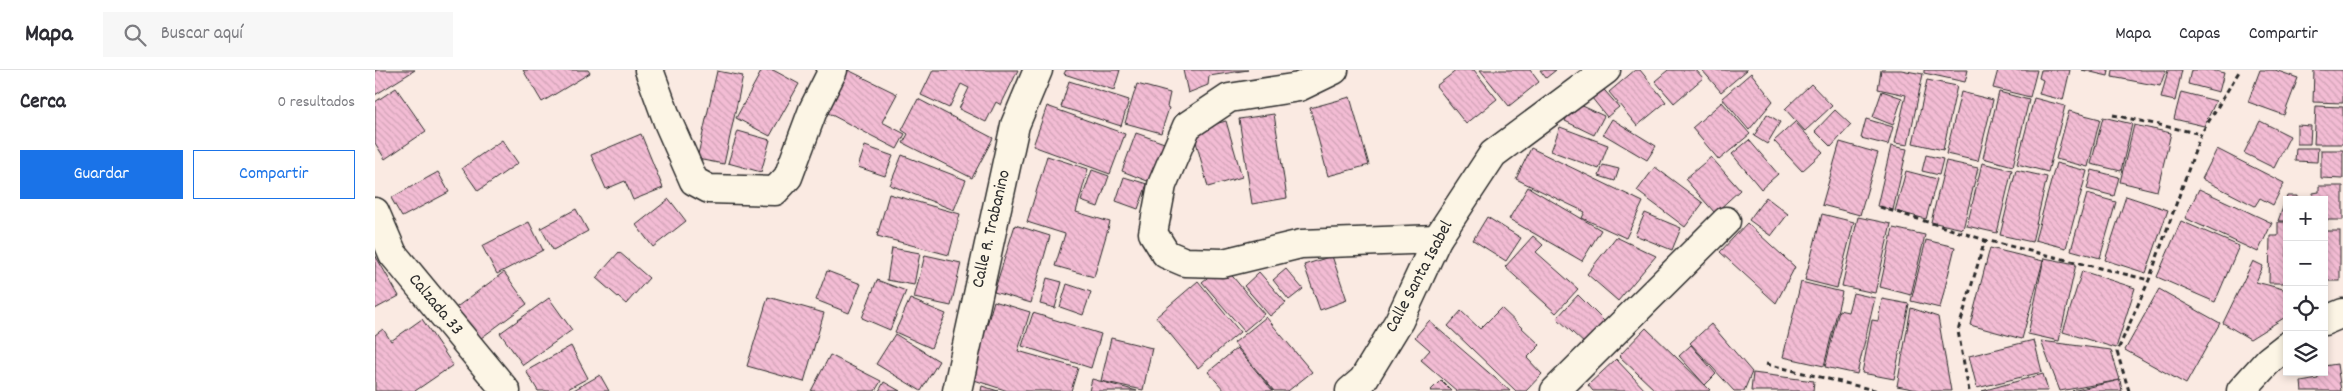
<!DOCTYPE html>
<html lang="es">
<meta charset="utf-8">
<style>
:root{--surface:#fff;--page:#f7f7f7;--text:#2b2b33;--muted:#7c7c81;--line:#e1e1e2;--accent:#1a73e8}
body{margin:0;font-family:Dekko,sans-serif;background:var(--page);color:var(--text)}
.controls{position:absolute;right:15px;bottom:15px;display:grid;overflow:hidden;border-radius:0px;box-shadow:0 2px 8px #0003}
.controls button{width:45px;height:45px;display:grid;place-items:center;padding:0;border:0;border-bottom:1px solid var(--line);background:var(--surface);color:var(--text);font:25px sans-serif}
.list{margin:0;padding:0;list-style:none}
h2{display:flex;justify-content:space-between;align-items:center;height:65px;margin:0;padding:0 20px;font-size:21px}
h2 small{font-size:16px;font-weight:400;color:var(--muted)}
.actions{display:flex;gap:10px;padding:15px 20px}
.actions a{flex:1;padding:11px 0;border:1px solid var(--accent);border-radius:0px;text-align:center;font-size:18px;color:var(--accent)}
.actions .main{background:var(--accent);color:#fff}
.icon{flex:none;width:28px;height:28px;fill:none;stroke:currentColor;stroke-width:2;stroke-linecap:round;stroke-linejoin:round}
.map{position:relative;flex:none;width:1968px;height:321px;overflow:hidden}
header{display:flex;align-items:center;gap:30px;box-sizing:border-box;height:70px;padding:0 25px;background:var(--surface);border-bottom:1px solid var(--line)}
header strong{font-size:24px}
nav{display:flex;gap:28px;margin-inline-start:auto;font-size:18px}
.search{width:350px;height:45px;background:var(--page);display:flex;align-items:center;gap:12px;box-sizing:border-box;padding:0 18px;border-radius:0px;color:var(--muted);font-size:19px}
main{display:flex}
aside{flex:1;background:var(--surface)}
.map>svg:first-child{display:block}
</style>
<header>
<strong>Mapa</strong>
<div class="search"><svg class="icon" aria-label="search" viewBox="0 0 24 24"><circle cx="10" cy="10" r="6"/><path d="M15 15l6 6"/></svg>Buscar aquí</div>
<nav><a>Mapa</a><a>Capas</a><a>Compartir</a></nav>
</header>
<main>
<aside>
<h2>Cerca<small>0 resultados</small></h2>
<ul class="list">
</ul>
<div class="actions"><a class="main">Guardar</a><a>Compartir</a></div>
</aside>
<div class="map">
<svg width="1968" height="321" viewBox="0 0 1968 321">
<defs>
<pattern id="building-back-hatch" width="6" height="6" patternUnits="userSpaceOnUse" patternTransform="scale(1.25)"><rect width="6" height="6" fill="#f3bcd4"/><path d="M-1 5l2 2M0 0l6 6M5-1l2 2" fill="none" stroke="#d0a2b6"/></pattern>
</defs>
<rect width="100%" height="100%" fill="#faeae2"/>
<filter id="ink" filterUnits="userSpaceOnUse"><feTurbulence type="fractalNoise" baseFrequency=".02" numOctaves="2"/><feDisplacementMap in="SourceGraphic" scale="10" xChannelSelector="R" yChannelSelector="G"/><feConvolveMatrix kernelMatrix="1 2 1 2 8 2 1 2 1" color-interpolation-filters="sRGB"/></filter>
<g filter="url(#ink)">
<g fill="url(#building-back-hatch)" stroke="#2b2b2b">
<path d="M0,0h40l-40,25z"/>
<path d="M148,0h65l2,3 -48,29z"/>
<path d="M387,0h11l26,14 -29,52 -34,-18z"/>
<path d="M473,0l49,24 -15,28 23,12 -8,15 -71,-37z"/>
<path d="M558,0h85l-17,35 -5,-3 -10,20 -27,-13 10,-21 -8,-4 -12,24 -28,-13z"/>
<path d="M691,0h54l-6,20 -50,-16z"/>
<path d="M808,0h65l-39,6 -1,9 -20,8z"/>
<path d="M1082,0h17l23,29 -31,25 -30,-38z"/>
<path d="M1105,0h50l9,12 -30,24z"/>
<path d="M1165,0h16l-10,8z"/>
<path d="M1260,0h5l26,32 -29,24 -28,-34z"/>
<path d="M1293,0h28l7,8 -29,25 -19,-22z"/>
<path d="M1327,0h45l-26,22z"/>
<path d="M1506,0h20l22,4 -15,71 -13,-2 11,-48 -28,-6z"/>
<path d="M1549,0h44l-3,12 -41,-9z"/>
<path d="M1623,0h39l-7,27 -37,-9z"/>
<path d="M1666,0h29l-7,30 -24,-6 4,-14 -4,-2z"/>
<path d="M1707,0h27l-1,6z"/>
<path d="M1738,0h53l-6,16 -48,-9z"/>
<path d="M1793,0h14l-7,31 -14,-3z"/>
<path d="M1816,0h20l13,3 -5,19 -31,-8z"/>
<path d="M1885,0h15l23,8 -14,37 -36,-13z"/>
<path d="M1939,0h29v33l-30,-1z"/>
<path d="M342,1l26,5 -19,88 -27,-5z"/>
<path d="M1376,3l22,28 -24,29 -27,-32z"/>
<path d="M1552,10l30,6 -14,64 -30,-7z"/>
<path d="M694,11l60,19 -8,26 -60,-19z"/>
<path d="M762,14l33,9 -3,14 2,1 -8,25 -36,-10z"/>
<path d="M1224,14l20,23 -12,10 -19,-24z"/>
<path d="M1436,14l21,22 -27,25 -20,-22z"/>
<path d="M21,18l30,43 -41,28 -10,-16v-41z"/>
<path d="M1507,21l20,7 -9,27 -20,-8z"/>
<path d="M1586,22l32,8 -15,61 -32,-7z"/>
<path d="M1624,22l30,8 -16,66 -30,-8z"/>
<path d="M1806,22l35,9 -12,25 -30,-7z"/>
<path d="M975,27l19,68 -41,11 -18,-68z"/>
<path d="M1659,28l31,8 -17,66 -31,-8z"/>
<path d="M543,29l75,39 -21,40 -69,-35 5,-9 -6,-4z"/>
<path d="M1199,32l30,14 -10,19 -29,-14z"/>
<path d="M1347,32l28,32 -31,26 -27,-32z"/>
<path d="M672,36l78,28 -15,40 -77,-28z"/>
<path d="M1941,36l27,1v37h-29z"/>
<path d="M1460,40l16,15 -20,22 -16,-16z"/>
<path d="M1694,41l31,8 -12,48 -32,-8z"/>
<path d="M899,44l13,84 -35,6 -13,-85z"/>
<path d="M1392,44l13,8 -13,22 -13,-8z"/>
<path d="M1728,47l29,7 -11,47 -30,-7z"/>
<path d="M1237,49l44,27 -9,14 -44,-26z"/>
<path d="M1491,49l27,8 -5,18 -27,-7z"/>
<path d="M851,51l16,56 -34,10 -15,-57z"/>
<path d="M1885,51l30,15 -16,32 -30,-15z"/>
<path d="M1420,52l28,30 -21,19 -28,-30z"/>
<path d="M1759,55l37,8 -14,58 -37,-9z"/>
<path d="M1922,55l14,1 -1,18h-13z"/>
<path d="M1185,57l48,18 -9,24 -48,-18z"/>
<path d="M363,61l32,9 -9,32 -33,-9z"/>
<path d="M761,63l34,12 -15,39 -33,-13z"/>
<path d="M266,64l22,54 -30,12 -8,-19 -19,8 -15,-34z"/>
<path d="M127,70l16,23 -40,28 -16,-23z"/>
<path d="M1374,70l29,34 -17,15 -29,-35z"/>
<path d="M1465,72l38,11 -18,62 -38,-10z"/>
<path d="M490,76l28,10 -8,20 -27,-9z"/>
<path d="M1516,76l16,3 -14,61 -16,-4z"/>
<path d="M1156,78l112,54 -17,36 -44,-20 3,-6 -69,-33z"/>
<path d="M1921,78h22l-1,14 -22,-1z"/>
<path d="M1842,79l67,34 -11,22 -13,-7 -5,8 -53,-27z"/>
<path d="M1946,80h22v29l-22,-1z"/>
<path d="M527,85l64,25 -12,30 -64,-25z"/>
<path d="M1551,85l17,4 -4,16 -17,-4z"/>
<path d="M672,86l41,13 -12,43 34,10 -16,55 -39,-11 10,-32 -38,-12z"/>
<path d="M1336,87l29,33 -25,23 -30,-34z"/>
<path d="M1571,91l32,7 -15,61 -32,-7z"/>
<path d="M1607,93l30,7 -15,63 -30,-7z"/>
<path d="M1681,93l31,8 -21,77 -31,-8z"/>
<path d="M1228,95l16,4 -4,12 -16,-5z"/>
<path d="M1280,97l48,36 -18,24 -48,-36z"/>
<path d="M717,100l17,6 -11,31 -17,-6z"/>
<path d="M1641,100l31,7 -15,65 -32,-7z"/>
<path d="M1717,100l27,7 -5,19 -27,-7z"/>
<path d="M1531,101l31,8 -11,40 -31,-8z"/>
<path d="M63,102l11,20 -47,25 -11,-19z"/>
<path d="M749,107l23,7 -9,25 -22,-8z"/>
<path d="M1944,116h24v34h-19v-20h-16l5,-1v-6l6,-1z"/>
<path d="M1153,117l73,43 -19,31 -73,-42z"/>
<path d="M1824,119l73,34 -14,29 -73,-34z"/>
<path d="M514,124l71,20 -11,41 -72,-19z"/>
<path d="M1712,124l29,8 -16,56 -29,-8z"/>
<path d="M1751,126l42,14 -22,63 -41,-13z"/>
<path d="M1912,126h10v4h-10v21h-9z"/>
<path d="M1391,127l22,17 -17,22 -22,-16z"/>
<path d="M294,129l17,22 -33,26 -17,-22z"/>
<path d="M201,139l12,22 -35,19 -12,-22z"/>
<path d="M1270,143l36,15 -9,22 -37,-15z"/>
<path d="M1447,144l32,8 -17,66 -32,-8z"/>
<path d="M1112,147l34,21 -15,23 -33,-21z"/>
<path d="M1483,147l33,7 -16,69 -33,-7z"/>
<path d="M1806,151l58,25 -24,56 -58,-25z"/>
<path d="M154,152l14,28 -46,24 -15,-28z"/>
<path d="M1903,152h9v61h-18l1,-47h8z"/>
<path d="M1372,153l48,44 -19,36 -56,-51z"/>
<path d="M640,155l35,11 -19,67 -37,-11z"/>
<path d="M1518,158l32,7 -14,60 -31,-8z"/>
<rect x="1949" y="161" width="16" height="50"/>
<path d="M1158,166l10,9 -7,7 42,37 -22,24 -51,-46z"/>
<path d="M1241,167l40,19 -38,45 -31,-27z"/>
<path d="M1551,170l29,7 -15,61 -29,-7z"/>
<path d="M517,178l28,5 -6,32 -27,-5z"/>
<path d="M1615,178l53,13 -21,78 -52,-14z"/>
<path d="M244,182l30,26 -23,26 -30,-26z"/>
<path d="M0,185l24,41 -24,13z"/>
<path d="M550,185l36,8 -10,43 -37,-8z"/>
<path d="M957,186l15,44 -27,10 -16,-45z"/>
<path d="M1669,188l32,6 -17,77 -31,-7z"/>
<path d="M1878,191l10,5 -7,16 31,8v26l-37,23 -27,-16z"/>
<path d="M848,195l41,49 -20,17 -42,-49z"/>
<path d="M911,199l17,20 -14,11 -16,-20z"/>
<path d="M452,201l34,13 -12,29 -33,-13z"/>
<path d="M1707,201l53,17 -19,60 -53,-16z"/>
<path d="M129,202l23,32 -50,37 -23,-32z"/>
<path d="M884,202l27,31 -16,13 -26,-30z"/>
<path d="M672,208l15,4 -7,26 -15,-4z"/>
<path d="M502,210l29,11 -16,39 -28,-12z"/>
<path d="M823,211l42,51 -42,36 -42,-51z"/>
<path d="M1426,212l41,10 -18,74 -41,-9z"/>
<path d="M692,214l24,8 -8,23 -23,-8z"/>
<path d="M1784,219l61,34 -34,61 -61,-34z"/>
<path d="M1478,223l22,5 -18,76 -32,-7 14,-57 9,2z"/>
<path d="M1203,225l31,31 -22,20 -30,-28z"/>
<path d="M393,227l56,16 -20,69 -57,-16z"/>
<path d="M174,228l23,32 -49,35 -23,-32z"/>
<path d="M535,229l36,15 -15,34 -36,-16z"/>
<path d="M1507,229l27,5 -15,75 -32,-6 10,-53 6,1z"/>
<path d="M619,231l36,11 -12,39 60,17 -7,23h-63l-37,-12z"/>
<path d="M1126,238l39,37 -13,13 15,16 -16,17h-10l-68,-65 13,-15 19,18z"/>
<path d="M1536,238l27,9 13,74h-28l-26,-5z"/>
<path d="M658,243l68,21 -10,34 -69,-22z"/>
<path d="M891,247l46,55 -24,19h-14l-40,-48z"/>
<path d="M47,249l31,46 -38,26h-40v-56l8,-6 8,12z"/>
<path d="M1054,251l81,70h-53l-36,-31 9,-10 -15,-13z"/>
<path d="M1336,254l41,48 -8,19h-10l-44,-48z"/>
<path d="M1271,258l64,62 -2,1h-52l-37,-35z"/>
<path d="M520,264l44,27 -18,30 -45,-27z"/>
<path d="M736,268l41,10 -9,42 -42,-9z"/>
<path d="M1659,270l8,32 -65,16 -8,-32z"/>
<path d="M1666,271l70,9 9,30 -60,11z"/>
<path d="M1316,275l25,29 -11,11 -26,-29z"/>
<path d="M196,276l17,32 -24,13h-26l-12,-20z"/>
<path d="M862,278l36,43h-48l-17,-19z"/>
<path d="M455,285l51,26 -6,10h-64z"/>
<path d="M1241,289l30,32h-53l-5,-6z"/>
<path d="M1962,294l4,27h-39l-1,-9 17,-3 -1,-7h7v-6z"/>
<path d="M1378,303l61,8 -1,10h-62z"/>
<path d="M1668,304l5,17h-66z"/>
<path d="M225,305l9,16h-37z"/>
<path d="M717,309l45,12h-48z"/>
<path d="M1066,310l11,11h-22z"/>
<path d="M1745,310l2,11h-50z"/>
<path d="M509,312l16,9h-21z"/>
<path d="M607,316l16,5h-17z"/>
</g>
<g fill="none" stroke-linecap="round" stroke-linejoin="round">
<g stroke="#2b2b2b" stroke-width="31">
<g id="minor">
<path d="M274,0l19,52 26,59 15,8 66,2 13,-14 25,-67 20,-40"/>
<path d="M959,0l-35,17 -70,11 -42,28 -25,59 -9,48 13,21 19,8 38,1 78,-19 136,-5"/>
<path d="M0,142l18,42 113,137"/>
<path d="M1949,251l19,-8"/>
<path d="M582,321l58,-266 23,-55"/>
<path d="M975,321l13,-11 36,-59 38,-82 56,-85 113,-84"/>
<path d="M1180,321l171,-170"/>
<path d="M1866,321l28,-31 18,-14"/>
</g>
</g>
<g stroke="#2b2b2b" stroke-width="3" stroke-dasharray="5 4" stroke-linecap="butt">
<path d="M1738,45l88,19"/>
<path d="M1505,137l105,33 164,40"/>
<path d="M1391,294l112,27"/>
<path d="M1594,321l-11,-60 27,-91"/>
<path d="M1754,321l-12,-39 32,-72 52,-146 39,-64"/>
</g>
<use href="#minor" stroke="#fcf5e5" stroke-width="28"/>
</g>
</g>
<g text-anchor="middle" dominant-baseline="central" stroke-width="4.5" stroke-linejoin="round" paint-order="stroke">
<g font-size="18" fill="#2b2b2b" stroke="#fcf5e5">
<text transform="translate(617 159) rotate(-77)">Calle R. Trabanino</text>
<text transform="translate(1045 207) rotate(-62)">Calle Santa Isabel</text>
<text transform="translate(60 235) rotate(50)">Calzada 33</text>
</g>
</g>
</svg>
<div class="controls">
<button>+</button>
<button>−</button>
<button><svg class="icon" aria-label="locate" viewBox="0 0 24 24"><circle cx="12" cy="12" r="6"/><path d="M12 2v4M12 18v4M2 12h4M18 12h4"/></svg></button>
<button><svg class="icon" aria-label="layers" viewBox="0 0 24 24"><path d="M12 4l9 5-9 5-9-5zM3 14l9 5 9-5"/></svg></button>
</div>
</div>
</main>
